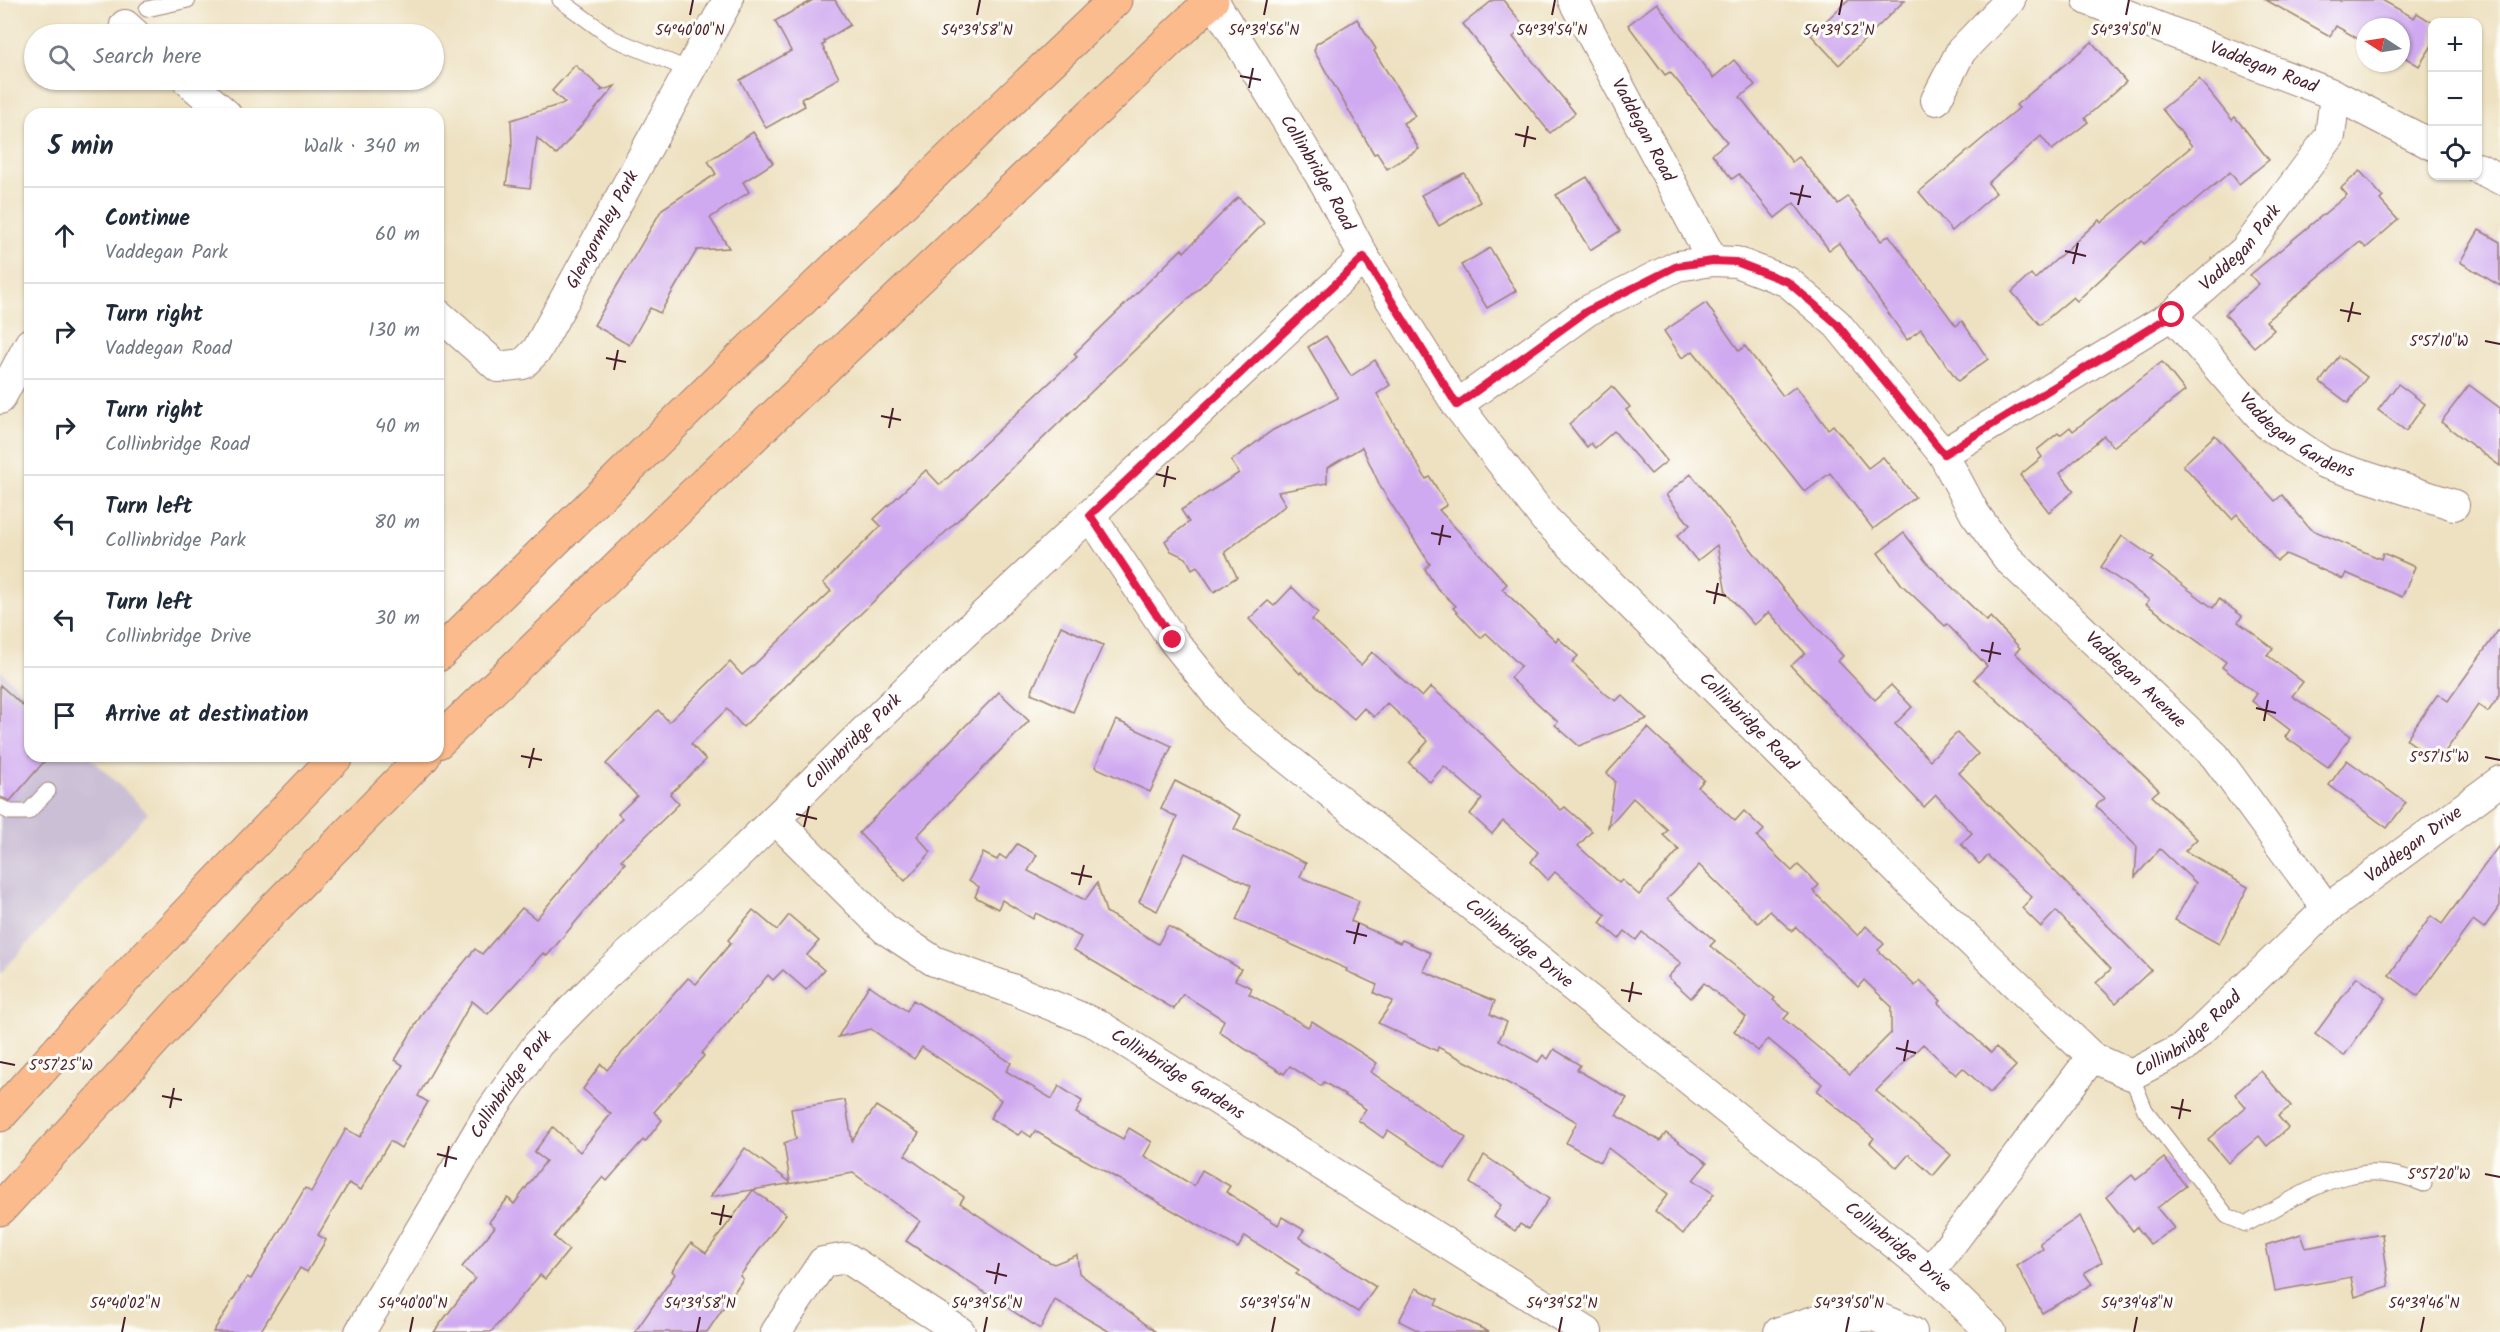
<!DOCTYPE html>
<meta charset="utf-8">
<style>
:root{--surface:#fff;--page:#f2f2f3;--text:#1f2937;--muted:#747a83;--line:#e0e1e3}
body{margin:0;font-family:Kalam,sans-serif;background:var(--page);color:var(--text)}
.controls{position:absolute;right:18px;top:18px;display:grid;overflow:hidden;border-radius:12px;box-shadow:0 2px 4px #0004}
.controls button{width:54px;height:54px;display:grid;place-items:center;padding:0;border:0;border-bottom:2px solid var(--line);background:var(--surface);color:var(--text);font:30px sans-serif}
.compass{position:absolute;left:2356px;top:18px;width:54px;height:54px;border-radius:50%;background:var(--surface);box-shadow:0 2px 4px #0004;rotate:282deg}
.stop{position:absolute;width:18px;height:18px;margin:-14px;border:4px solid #e11d48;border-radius:50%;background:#fff}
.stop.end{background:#e11d48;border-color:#fff;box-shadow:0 2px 6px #0008}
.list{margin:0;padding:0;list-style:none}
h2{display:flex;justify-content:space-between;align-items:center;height:78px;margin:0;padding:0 24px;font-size:26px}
h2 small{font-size:20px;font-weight:400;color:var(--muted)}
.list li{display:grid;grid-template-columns:39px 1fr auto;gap:18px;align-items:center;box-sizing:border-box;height:96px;padding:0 24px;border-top:2px solid var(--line)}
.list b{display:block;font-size:22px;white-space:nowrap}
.list p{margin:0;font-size:20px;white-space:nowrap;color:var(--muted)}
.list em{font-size:20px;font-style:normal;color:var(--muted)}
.icon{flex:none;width:33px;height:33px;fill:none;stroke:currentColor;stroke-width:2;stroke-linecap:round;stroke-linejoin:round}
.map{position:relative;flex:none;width:2500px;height:1332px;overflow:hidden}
.search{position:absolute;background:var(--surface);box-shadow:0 2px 4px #0004;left:24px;top:24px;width:420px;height:66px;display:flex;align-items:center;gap:15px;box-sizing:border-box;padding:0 21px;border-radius:33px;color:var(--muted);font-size:22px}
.panel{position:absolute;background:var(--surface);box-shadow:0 2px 4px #0004;left:24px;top:108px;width:420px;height:654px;border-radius:18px}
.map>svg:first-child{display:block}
</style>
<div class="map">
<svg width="2500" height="1332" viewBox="0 0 2500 1332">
<rect width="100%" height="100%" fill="#fdfcf7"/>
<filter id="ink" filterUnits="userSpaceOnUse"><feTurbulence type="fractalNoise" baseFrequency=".0167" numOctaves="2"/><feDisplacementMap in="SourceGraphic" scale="12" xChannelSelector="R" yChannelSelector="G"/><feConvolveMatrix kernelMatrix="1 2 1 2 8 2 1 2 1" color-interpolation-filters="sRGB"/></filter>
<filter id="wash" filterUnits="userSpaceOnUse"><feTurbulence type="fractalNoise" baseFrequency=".008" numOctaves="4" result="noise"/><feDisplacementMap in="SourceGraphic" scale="24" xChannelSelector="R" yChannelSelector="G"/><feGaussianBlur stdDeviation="1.35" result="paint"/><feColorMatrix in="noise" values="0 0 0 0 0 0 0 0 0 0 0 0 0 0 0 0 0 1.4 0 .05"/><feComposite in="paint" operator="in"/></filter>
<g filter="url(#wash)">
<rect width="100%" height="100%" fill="#eee1c1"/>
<path fill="#cbbfd5" d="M0,670l30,29v57h59l59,57 -148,161z"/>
<g id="blocks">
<g fill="#d0aaf0" fill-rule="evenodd">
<path d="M813,0h22l15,25 -26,16 1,3 -3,1 17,33 -38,21 4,7 -39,22 -26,-48 51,-29 -16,-30z"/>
<path d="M1493,0h10l22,27 -12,10 62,76 -25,20 -87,-109z"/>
<path d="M1848,0h57l-66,65 -28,-30z"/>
<path d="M2266,0h116l32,18 3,-5 16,10v21l-14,22 -18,-11v-28h-36v16l-29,-17 -6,10z"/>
<path d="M1657,3l56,75 21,-18 21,25 -15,12 52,65 7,-5 39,47 10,-7 33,44 8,-6 67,91 6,-5 26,38 -30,22 -37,-52 -14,11 -68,-97 -10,7 -35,-47 -19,15 -36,-44 -7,5 -20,-25 15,-12 -57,-70 -5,3 -37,-50z"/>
<path d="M1357,19l19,30 -2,2 41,65 -12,7 16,26 -32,20 -10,-16 -3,1 -60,-103 2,-7z"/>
<path d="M2092,42l34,40 -41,36 3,4 -36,28 -11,-14 -53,47 8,10 -44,38 -33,-39 100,-84 -3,-3z"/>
<path d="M575,65l27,24 -2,2 15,-5 -59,69 -19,-17 -7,50 -24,-3 6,-40 -1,-25 54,-17 -13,-12z"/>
<path d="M2199,79l33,41 3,-3 34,43 -30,24 -9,-12 -86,72 -2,-3 -65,60 -4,-4 -33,28 -28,-33 19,-18 4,5 64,-59 2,3 91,-77 -30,-37z"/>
<path d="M753,132l20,31 -30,19 6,10 -39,26 19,30 -32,2 -37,63 -10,-5 -21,37 -35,-20 68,-116 54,-35 -8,-13z"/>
<path d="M2360,171l23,26 -3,3 18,20 -32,28 -6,-6 -94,79 8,9 -20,17 -29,-33 34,-30 -9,-9 97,-80 -6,-7z"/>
<path d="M1464,173l16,29 -41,24 -18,-31z"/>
<path d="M1587,177l33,54 -30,19 -34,-55z"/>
<path d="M1238,197l26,26 -43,44 -478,460 -16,-18 -36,35 15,16 -36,34 9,10 -58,56 4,3 -78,93 -4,-3 -55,61 -16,-13 -54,95 10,6 -27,46 -11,-7 -29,49 -12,-7 -31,52 8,5 -19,32 -7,-4 -40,64h-47l34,-55 4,2 54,-91 6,4 35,-63 14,8 43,-72 -8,-5 28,-48 52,-63 7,5 40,-46 14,11 86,-101 -4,-4 19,-18 -31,-32 52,-54 11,12 61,-60 12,13 12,-10 77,-74 -8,-8 58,-57 -7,-7 52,-49 14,15 137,-128 -3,-3 108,-105 2,3z"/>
<path d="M2479,230l21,12v44l-40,-24z"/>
<path d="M1490,248l26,43 -29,17 -26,-43z"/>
<path d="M1706,303l33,48 6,-5 38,50 13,-10 32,43 5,-4 35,43 15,-11 32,40 -42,32 -43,-56 -25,19 -112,-141 -11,7 -18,-27z"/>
<path d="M1326,336l25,40 24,-16 15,25 -13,9 49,85 4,-2 17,28 -8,5 68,74 -5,5 54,52 2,-3 20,18 -6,6 35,33 9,6 6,-6 25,24 -68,27 -24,-21 3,-3 -48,-44 11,-12 -35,-33 -5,5 -28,-30 3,-2 -19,-18 -12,-19 5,-5 -49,-76 -19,-41 -35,21v15l-49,9 8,13 -61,47 12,25 -23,15 -17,-26 -5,3 -6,-11 -15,-7 -6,-10 24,-19 -8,-12 58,-37 -8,-12 42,-31 65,-32 -30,-51z"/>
<path d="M2339,356l28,21 -19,26 -28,-21z"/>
<path d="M2162,362l23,29 -72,56 -9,-11 -44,37 14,18 -25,21 -29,-37 22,-18 -5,-7 21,-17 2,2 10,-8 3,4z"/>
<path d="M2398,384l27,20 -19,27 -28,-21z"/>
<path d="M2469,385l31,23v58l-59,-44z"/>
<path d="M1612,386l18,21 -4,3 41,51 -16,13 -37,-43 -19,17 -4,-5 -4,4 -18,-23z"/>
<path d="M2215,435l60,66 7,-6 28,34 71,30 2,-6 32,14 -13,30 -56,-24 -3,6 -57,-25 -9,7 -40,-47 -5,5 -49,-54z"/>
<path d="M1691,474l91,114 61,68 -5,5 37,39 16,-15 21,22 -17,17 35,36 27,-27 21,21 -19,19 192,197 -35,33 -20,-20 15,-14 -55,-58 -15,16 -19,-19 10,-11 -44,-41 -9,8 -18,-20 11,-11 -36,-38 -12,12 -133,-141 14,-13 -36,-41 -15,13 -28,-32 -9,-48 -20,16 -20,-25 13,-11 -24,-30z"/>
<path d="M1904,533l22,29 61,59 3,-4 30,31 -5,5 144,137 -7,6 45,43 -12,12 63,36 -29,57 -44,-24 21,-37 -36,-34 -25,28 2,-30 -41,-41 8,-8 -130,-119 13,-13 -40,-42 -2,2 -43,-41 -24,-32z"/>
<path d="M2122,536l32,22 -3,3 62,47 6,-9 23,17 -4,6 35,26 -6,7 36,27 -11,14 59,40 -23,31 -43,-30 5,-7 -38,-29 5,-7 -35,-27 4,-5 -80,-58 3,-4 -48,-33z"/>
<path d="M1292,587l26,26 -6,7 49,45 11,-13 50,45 9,-10 16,14 114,109 4,-3 27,24 -14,15 41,37 3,-3 17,15 40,-45 -16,-15 5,-5 -35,-32 -25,29 7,-46 -8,-8 41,-45 56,52 -6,7 37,34 9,-10 20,19 -7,7 35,34 6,-6 21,20 -6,6 45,45 8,-10 18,18 -6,6 37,36 5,-6 21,21 -3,2 53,50 5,-6 20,19 -26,27 -27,-25 -7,7 -33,-31 -47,47 75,64 -18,21 -24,-22 -12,14 -27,-25 4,-5 -57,-47 5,-7 -54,-45 -10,12 -24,-20 12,-14 -42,-34 -13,15 -23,-21 13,-14 -39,-31 -6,8 -11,-9 -6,8 -19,-16 6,-8 -51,-43 -7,8 -17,-18 7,-10 -35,-31 -11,13 -22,-20 12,-15 -38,-33 -14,16 -21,-19 19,-22 -41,-38 -13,14 -10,-9 -10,11 -53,-47 -1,2 -51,-55 19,-18 6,5zM1699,865l59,58 12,-12 22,20 4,-4 62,60 6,-7 27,26v27l-41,41 -66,-55 5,-6 -16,-13 2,-2 -65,-52 5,-5 -48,-42z"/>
<path d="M1061,626l42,19 -30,67 -42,-19z"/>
<path d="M2500,628v67l-12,17 -10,-7 -40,57 -32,-23 32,-45 10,7z"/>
<path d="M0,685l30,27v44h19l-39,45 -10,-4z"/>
<path d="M999,692l30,29 -112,115 14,16 -26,29 -46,-48z"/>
<path d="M1116,720l56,26 -22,46 -55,-25z"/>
<path d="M2347,760l59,43 -19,25 -58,-43z"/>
<path d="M1175,781l66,34 -7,14 72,34 -6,14 59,24 -8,20 49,22 2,-3 29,13 -8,18 72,30 -5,13 17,8 -8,18 39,22 5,-7 5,4 6,-10 26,16 -3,5 50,28 -11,17 44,26 6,-8 41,30 -14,17 21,14 -31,40 -28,-23 13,-17 -60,-46 -8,14 -34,-19 11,-21 -46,-27 -93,-48 -1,4 -59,-28 15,-22 -19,-8 3,-8 -31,-14 1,-2 -111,-49 15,-34 -66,-33 -28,58 -18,-9 38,-85 -16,-8z"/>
<path d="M1017,844l20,11 -9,16 57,29 12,-17 9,29 52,32 10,-18 73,43 -6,11 17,8 -3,6 59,33 4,-6 65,42 -6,9 95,66 -21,30 -57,-38 -5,8 -25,-18 8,-11 -42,-27 -3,4 -31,-20 -6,8 -65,-42 5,-12 -41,-26 -9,15 -100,-59 7,-13 -45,-24 -3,6 -31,-19 -4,9 -23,-12 4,-10 -10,-7 14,-27 14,7 3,-5 6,4z"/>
<path d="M2500,844v62l-16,22 -11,-8 -55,76 -29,-21 42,-59 11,8z"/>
<path d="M753,910l24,20 12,-15 30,26 -12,14 17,15 -18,20 -23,-20 -10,10 -5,-5 -66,78 2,3 -50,56 8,8 -17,22 -2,-2 -36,41 -4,-4 -39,46 -10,14 15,13 -24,29 -5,-4 -49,57h-57l41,-54 -13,-11 33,-40 -6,-5 19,-24 6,6 32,-43 -12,-9 19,-25 27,25 31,-38 -28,-25 18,-25 6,6 81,-92 8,6 35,-41 -3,-3z"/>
<path d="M2357,977l29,21 -42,58 -29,-22z"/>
<path d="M869,985l38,26 6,-11 39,23 59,40 -5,8 46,28 7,-13 23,15 -6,12 47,26 6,-11 23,14 -8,14 50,30 8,-16 28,16 -4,6 52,33 4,-8 22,13 -5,7 77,50 -18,25 -62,-38 3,-4 -54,-34 -7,12 -203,-117 -4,6 -9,-6 -4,4 -28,-17 11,-18 -79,-53 -8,12 -43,-30 -33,8z"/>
<path d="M2261,1071l30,35 -13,10 10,12 -21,18 -8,-10 -31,27 -20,-24 38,-32 -11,-13z"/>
<path d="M845,1100l7,41 24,-35 43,27 -14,22 59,42 -4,6 85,57 9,4 23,-9 2,18 77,59h-46l-55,-32 -15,29 -134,-88 14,-20 -67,-48 -143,24 35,-49 45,34 -6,-39 12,-4 -5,-30z"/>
<path d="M1484,1155l65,44 -21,30 -8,-5 -5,7 -21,-14 7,-12 -31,-22z"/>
<path d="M2164,1158l22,28 -29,22 17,20 -24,16 -13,-17 -4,4 -27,-34 26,-22 4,5z"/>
<path d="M753,1190l33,24 -46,62 3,3 -36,53h-72l40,-58 -3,-3 19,-28 15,10z"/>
<path d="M2080,1216l22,46 -18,11 8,11 -50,29 -25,-47 26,-17 -3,-6z"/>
<path d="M2301,1234l5,14 76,-14 7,52 -34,11 -4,-20 -76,14 -9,-46z"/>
<path d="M1416,1288l22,11 -3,6 54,27h-68l-22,-11z"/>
</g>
</g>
</g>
<g filter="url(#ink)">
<use href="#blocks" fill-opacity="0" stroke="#9c8076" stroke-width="1.5"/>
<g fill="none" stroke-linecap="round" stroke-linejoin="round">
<g stroke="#9c8076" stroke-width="17">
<g id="lane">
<path d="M560,0l52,38 77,32"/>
<path d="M147,9l41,-9"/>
<path d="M0,807l10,5h18l20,-21"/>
<path d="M2131,1075l14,35 82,106 19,8c59,-30 110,-72 178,-40"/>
</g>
</g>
<g stroke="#9c8076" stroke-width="32">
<g id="street">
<path id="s1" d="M1213,0l113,185 38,72 93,148 88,114 369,368 178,170 39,18 52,-27 144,-139 173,-128"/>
<path id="s2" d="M1573,0l140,261"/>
<path id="s3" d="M2088,0l247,95 97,50"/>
<path d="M125,25l10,9"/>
<path d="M187,80l39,34"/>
<path d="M1936,100l25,-49 49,-51"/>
<path d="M2478,168l22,11"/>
<path id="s4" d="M438,314l60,53 25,-3 14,-14 191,-350"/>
<path id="s5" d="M2172,315l95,109 57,39 130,42"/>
<path d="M0,399l30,-56"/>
<path id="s6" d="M1457,405l130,-94 90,-45 36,-5 23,1 52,20 49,42 106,130 32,60 33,45 207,197 112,153"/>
<path id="s7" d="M1943,454l229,-139 73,-65 85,-114 5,-41"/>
<path id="s8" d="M1090,515l83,125 60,75 697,557 61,60"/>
<path id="s9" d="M775,819l110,110 49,32 78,28 85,35 490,308"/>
<path d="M1930,1272l162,-215"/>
<path id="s10" d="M360,1332l128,-217 50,-71 70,-71 124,-112 225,-221 407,-383"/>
<path d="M776,1332l47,-70 24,-4 113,74"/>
<path d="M1779,1332l48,-15 47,-1 38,16"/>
</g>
</g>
<g stroke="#9c8076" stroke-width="35">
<g id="highway">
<path d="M438,655l301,-295 376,-360"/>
<path d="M438,742l330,-320 444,-422"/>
<path d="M0,1115l94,-104 243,-255"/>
<path d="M0,1209l270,-296 154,-157"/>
</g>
</g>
<use href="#lane" stroke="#fff" stroke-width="15"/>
<use href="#street" stroke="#fff" stroke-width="30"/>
<use href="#highway" stroke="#fbbb8d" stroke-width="33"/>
</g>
</g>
<g fill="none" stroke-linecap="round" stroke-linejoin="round" filter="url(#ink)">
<path stroke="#e11d48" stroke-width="8" d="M1173,640l-83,-125 274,-258 93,148 130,-94 90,-45 36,-5 23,1 52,20 49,42 107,130 228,-139"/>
</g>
<path fill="none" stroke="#4a1f2b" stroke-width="2" d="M690,15l3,-15M977,15l3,-15M1264,15l3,-15M1552,15l3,-15M1839,15l3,-15M2126,15l3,-15M1240,76l21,4M1249,88l4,-20M1515,134l21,5M1524,147l4,-21M1790,193l21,4M1798,205l5,-20M2065,251l21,5M2073,264l5,-21M2340,310l21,4M2348,322l5,-20M2485,341l15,3M606,358l20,4M614,370l4,-20M881,416l20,4M889,428l4,-20M1156,474l20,5M1164,487l4,-21M1431,533l20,4M1439,545l4,-20M1706,591l20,5M1714,604l4,-21M1981,650l20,4M1989,662l4,-20M2256,708l20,5M2264,721l4,-21M521,756l21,4M2485,757l15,3M529,768l5,-20M796,814l21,5M804,827l5,-21M1071,873l21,4M1079,885l5,-20M1346,931l21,5M1354,944l5,-21M1621,990l21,4M1629,1002l4,-20M1896,1048l20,5M1904,1061l4,-21M0,1062l15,3M162,1096l20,4M2171,1107l20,4M170,1108l4,-20M2179,1119l4,-20M437,1154l20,5M445,1167l4,-21M2485,1174l15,3M711,1213l21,4M720,1225l4,-20M986,1271l21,5M995,1284l4,-21M122,1332l3,-15M410,1332l3,-15M697,1332l3,-15M984,1332l3,-15M1272,1332l3,-15M1559,1332l3,-15M1846,1332l3,-15M2134,1332l3,-15M2421,1332l3,-15"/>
<g text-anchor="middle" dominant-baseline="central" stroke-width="6" stroke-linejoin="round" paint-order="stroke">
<g font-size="18" fill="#4a1f2b" stroke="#fdfcf7">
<text stroke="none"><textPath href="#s3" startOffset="188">Vaddegan Road</textPath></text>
<text stroke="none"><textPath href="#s2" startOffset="148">Vaddegan Road</textPath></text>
<text stroke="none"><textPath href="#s1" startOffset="202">Collinbridge Road</textPath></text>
<text stroke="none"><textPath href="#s4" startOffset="262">Glengormley Park</textPath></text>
<text stroke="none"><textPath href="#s7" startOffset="364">Vaddegan Park</textPath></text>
<text stroke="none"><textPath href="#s5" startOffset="176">Vaddegan Gardens</textPath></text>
<text stroke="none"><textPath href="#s6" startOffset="908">Vaddegan Avenue</textPath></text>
<text stroke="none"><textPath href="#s1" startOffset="904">Collinbridge Road</textPath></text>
<text stroke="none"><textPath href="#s10" startOffset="776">Collinbridge Park</textPath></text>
<text stroke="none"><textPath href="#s1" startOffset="1794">Vaddegan Drive</textPath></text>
<text stroke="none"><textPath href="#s8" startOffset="612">Collinbridge Drive</textPath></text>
<text stroke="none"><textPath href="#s1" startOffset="1498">Collinbridge Road</textPath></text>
<text stroke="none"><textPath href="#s9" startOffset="484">Collinbridge Gardens</textPath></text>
<text stroke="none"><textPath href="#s10" startOffset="290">Collinbridge Park</textPath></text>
<text stroke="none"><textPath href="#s8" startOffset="1098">Collinbridge Drive</textPath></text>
</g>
</g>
<g font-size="15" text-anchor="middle" fill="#4a1f2b" stroke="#fdfcf7" stroke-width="6" stroke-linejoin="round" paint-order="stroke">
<text x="690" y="35">54°40'00"N</text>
<text x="977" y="35">54°39'58"N</text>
<text x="1264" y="35">54°39'56"N</text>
<text x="1552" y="35">54°39'54"N</text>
<text x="1839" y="35">54°39'52"N</text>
<text x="2126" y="35">54°39'50"N</text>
<text x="2439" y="346">5°57'10"W</text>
<text x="2439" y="762">5°57'15"W</text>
<text x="61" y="1070">5°57'25"W</text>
<text x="2439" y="1179">5°57'20"W</text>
<text x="125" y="1308">54°40'02"N</text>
<text x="413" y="1308">54°40'00"N</text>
<text x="700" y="1308">54°39'58"N</text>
<text x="987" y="1308">54°39'56"N</text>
<text x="1275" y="1308">54°39'54"N</text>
<text x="1562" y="1308">54°39'52"N</text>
<text x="1849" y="1308">54°39'50"N</text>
<text x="2137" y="1308">54°39'48"N</text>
<text x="2424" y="1308">54°39'46"N</text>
</g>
</svg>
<div class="controls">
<button>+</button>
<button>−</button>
<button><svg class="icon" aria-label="locate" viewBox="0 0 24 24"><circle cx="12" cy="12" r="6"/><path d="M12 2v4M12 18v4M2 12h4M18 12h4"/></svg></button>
</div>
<svg class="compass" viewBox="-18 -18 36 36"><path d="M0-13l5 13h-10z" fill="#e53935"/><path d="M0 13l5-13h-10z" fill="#747a83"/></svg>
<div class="stop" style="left:2172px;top:315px"></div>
<div class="stop end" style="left:1173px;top:640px"></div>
<div class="search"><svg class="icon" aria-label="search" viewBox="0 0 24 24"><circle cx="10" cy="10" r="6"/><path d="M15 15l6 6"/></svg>Search here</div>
<section class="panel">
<h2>5 min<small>Walk · 340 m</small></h2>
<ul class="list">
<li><svg class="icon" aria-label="ahead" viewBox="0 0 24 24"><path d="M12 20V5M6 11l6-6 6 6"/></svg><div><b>Continue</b><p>Vaddegan Park</p></div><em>60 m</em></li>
<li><svg class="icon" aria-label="right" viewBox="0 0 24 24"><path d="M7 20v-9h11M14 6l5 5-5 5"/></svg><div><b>Turn right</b><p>Vaddegan Road</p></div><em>130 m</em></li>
<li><svg class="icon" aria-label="right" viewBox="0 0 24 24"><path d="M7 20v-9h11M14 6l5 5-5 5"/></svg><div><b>Turn right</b><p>Collinbridge Road</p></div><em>40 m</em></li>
<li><svg class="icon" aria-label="left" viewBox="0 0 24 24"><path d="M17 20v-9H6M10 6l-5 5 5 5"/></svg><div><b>Turn left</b><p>Collinbridge Park</p></div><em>80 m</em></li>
<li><svg class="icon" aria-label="left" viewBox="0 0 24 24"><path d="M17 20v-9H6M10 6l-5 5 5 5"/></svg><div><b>Turn left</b><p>Collinbridge Drive</p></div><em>30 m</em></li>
<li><svg class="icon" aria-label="arrive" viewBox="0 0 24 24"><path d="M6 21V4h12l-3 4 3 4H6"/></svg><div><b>Arrive at destination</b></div></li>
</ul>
</section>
</div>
